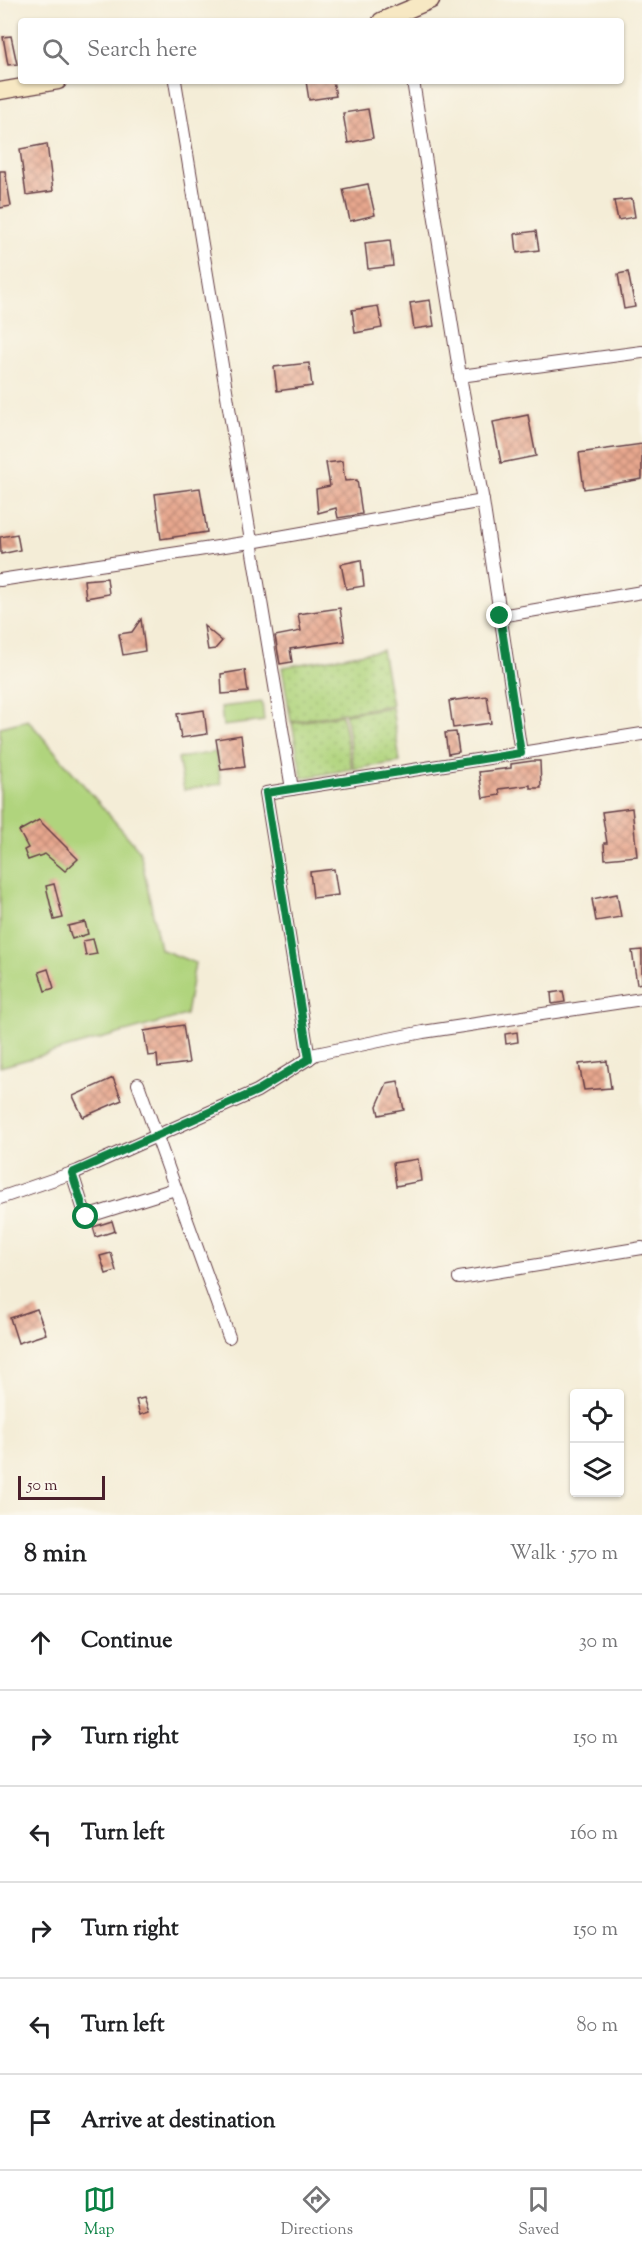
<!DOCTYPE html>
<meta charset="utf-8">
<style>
:root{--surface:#fff;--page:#f2f2f2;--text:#202124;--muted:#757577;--line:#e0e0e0;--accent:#0b8043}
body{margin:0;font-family:"Sorts Mill Goudy",serif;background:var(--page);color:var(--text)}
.controls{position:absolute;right:18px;bottom:18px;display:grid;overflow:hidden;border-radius:6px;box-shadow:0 2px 4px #0004}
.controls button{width:54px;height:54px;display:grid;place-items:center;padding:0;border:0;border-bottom:2px solid var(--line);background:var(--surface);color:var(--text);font:30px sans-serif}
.scale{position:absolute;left:18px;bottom:15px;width:87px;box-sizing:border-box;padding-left:6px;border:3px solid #4a1f2b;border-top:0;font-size:16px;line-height:21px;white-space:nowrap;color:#4a1f2b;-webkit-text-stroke:4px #fbf7ec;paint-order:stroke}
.stop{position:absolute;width:18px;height:18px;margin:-14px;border:4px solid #0b8043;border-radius:50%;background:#fff}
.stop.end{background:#0b8043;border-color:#fff;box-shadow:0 2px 6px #0008}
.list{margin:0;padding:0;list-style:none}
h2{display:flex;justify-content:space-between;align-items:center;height:78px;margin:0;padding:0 24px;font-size:26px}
h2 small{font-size:20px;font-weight:400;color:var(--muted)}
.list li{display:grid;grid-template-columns:39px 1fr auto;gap:18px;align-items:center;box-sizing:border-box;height:96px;padding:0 24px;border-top:2px solid var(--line)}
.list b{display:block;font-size:22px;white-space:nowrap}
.list em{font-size:20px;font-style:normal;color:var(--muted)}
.icon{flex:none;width:33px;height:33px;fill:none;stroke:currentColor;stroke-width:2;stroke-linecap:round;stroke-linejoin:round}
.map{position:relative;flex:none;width:642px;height:1515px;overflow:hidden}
.search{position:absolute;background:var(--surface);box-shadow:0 2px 4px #0004;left:18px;right:18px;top:18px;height:66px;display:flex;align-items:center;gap:15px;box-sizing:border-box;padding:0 21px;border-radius:6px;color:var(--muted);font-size:22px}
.sheet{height:654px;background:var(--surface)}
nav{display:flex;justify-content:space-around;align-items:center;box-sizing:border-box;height:84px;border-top:2px solid var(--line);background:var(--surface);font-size:16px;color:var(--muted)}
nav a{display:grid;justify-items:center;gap:3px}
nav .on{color:var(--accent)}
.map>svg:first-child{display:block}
</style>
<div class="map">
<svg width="642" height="1515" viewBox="0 0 642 1515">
<defs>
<pattern id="grass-dots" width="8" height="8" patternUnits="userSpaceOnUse" patternTransform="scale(1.5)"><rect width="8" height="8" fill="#b0d47d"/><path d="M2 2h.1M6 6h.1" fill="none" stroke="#99b66c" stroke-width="1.8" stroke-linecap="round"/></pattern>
<pattern id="building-cross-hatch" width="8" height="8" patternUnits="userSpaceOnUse" patternTransform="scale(1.5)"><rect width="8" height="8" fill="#e7a78e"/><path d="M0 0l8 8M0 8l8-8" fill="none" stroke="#bd8774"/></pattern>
</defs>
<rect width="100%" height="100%" fill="#fbf7ec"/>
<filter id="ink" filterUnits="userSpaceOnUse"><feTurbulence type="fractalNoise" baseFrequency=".0167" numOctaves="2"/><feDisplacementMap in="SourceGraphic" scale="12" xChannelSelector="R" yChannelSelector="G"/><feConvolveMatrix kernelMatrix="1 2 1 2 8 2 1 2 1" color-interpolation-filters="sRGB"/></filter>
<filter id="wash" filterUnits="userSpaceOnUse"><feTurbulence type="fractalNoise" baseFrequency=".008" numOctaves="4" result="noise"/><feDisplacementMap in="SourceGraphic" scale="24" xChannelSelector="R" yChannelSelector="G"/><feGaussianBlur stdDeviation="1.35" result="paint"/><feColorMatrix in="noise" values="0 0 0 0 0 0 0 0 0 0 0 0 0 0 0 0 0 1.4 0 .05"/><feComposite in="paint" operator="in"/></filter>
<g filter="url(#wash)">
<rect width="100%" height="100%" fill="#f4edd7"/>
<g fill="url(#grass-dots)" stroke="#7d7a54" stroke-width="1.5">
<path d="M382,650l10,55 -101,17 -9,-55z"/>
<path d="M392,707l8,55 -46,7 -9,-55z"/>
<path d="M342,715l10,54 -50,9 -10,-55z"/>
</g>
<g fill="#b0d47d" stroke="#7d7a54" stroke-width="1.5">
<path d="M262,702l2,19 -41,5 -2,-19z"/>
<path d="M28,720l112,131 20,98 35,14 -9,52 -186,52v-340z"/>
<path d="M216,752l5,32 -37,6 -6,-32z"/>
</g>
<g id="blocks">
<g fill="url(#building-cross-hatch)">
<path d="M11,36l6,28 -9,1 -5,-28z"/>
<path d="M306,81h27l3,15 -27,4z"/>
<path d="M368,109l5,29 -25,5 -5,-30z"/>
<path d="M47,144l6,47 -27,4 -6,-46z"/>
<path d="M0,171h5l6,35 -11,2z"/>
<path d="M368,184l7,31 -25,6 -7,-32z"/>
<path d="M632,199l3,18 -17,3 -4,-19z"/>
<path d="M536,231l3,19 -22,3 -2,-19z"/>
<path d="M390,240l3,26 -25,3 -3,-26z"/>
<path d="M628,272l7,35 -11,2 -6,-35z"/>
<path d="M430,300l4,26 -20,3 -4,-26z"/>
<path d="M378,306l4,22 -27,5 -3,-23z"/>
<path d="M309,363l3,23 -35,5 -3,-24z"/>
<path d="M528,415l8,41 -35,7 -8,-41z"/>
<path d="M642,444v35l-58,10 -5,-36z"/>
<path d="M342,461l3,20 12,-1 5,34 -24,4 -2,-10 -18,5 -2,-24 14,-3 -4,-23z"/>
<path d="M200,488l7,44 -46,7 -6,-45z"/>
<path d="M17,534l3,16 -19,4 -1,-17z"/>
<path d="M361,560l3,26 -18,3 -5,-25z"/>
<path d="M107,578l2,16 -23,4 -2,-18z"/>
<path d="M340,608l5,33 -55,8 2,13 -12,2 -5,-28 26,-5 -3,-17z"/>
<path d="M141,619l4,32 -22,4 -4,-21 13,-2z"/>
<path d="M204,626l18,15 -7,8 -7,1z"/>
<path d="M245,670l3,22 -26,2 -1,-20z"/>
<path d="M487,696l4,27 -38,5 -4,-27z"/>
<path d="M204,710l3,24 -26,4 -4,-24z"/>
<path d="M456,732l3,20 -11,2 -3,-21z"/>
<path d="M241,735l4,32 -24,3 -5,-31z"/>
<path d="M532,761h8l1,27h-11v-3l-31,4 1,6 -17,3 -4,-26 32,-4v-4z"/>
<path d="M632,808l5,48 -32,3 -1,-16h3l-5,-31z"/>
<path d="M39,820l39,39 -13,12 -20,-17 -17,6 -4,-10 4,-2 -9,-17z"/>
<path d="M334,869l4,26 -25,3 -3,-26z"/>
<path d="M54,884l9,34 -9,2 -8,-34z"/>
<path d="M617,894l4,23 -25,4 -4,-22z"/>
<path d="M85,922l3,12 -16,5 -4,-13z"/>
<path d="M93,939l4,15 -11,2 -3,-15z"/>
<path d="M642,950v33l-5,1 -5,-33z"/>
<path d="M48,969l6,19 -9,3 -6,-19z"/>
<path d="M563,991l2,11 -13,2 -1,-11z"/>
<path d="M183,1025l6,38 -31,4 -1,-12 -9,1 -4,-25z"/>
<path d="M517,1032l1,10 -12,2 -1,-10z"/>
<path d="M607,1061l4,27 -27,2 -5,-26z"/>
<path d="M113,1078l9,22 -39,17 -10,-21z"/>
<path d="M398,1081l6,29 -25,5 -2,-9 10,-23z"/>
<path d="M418,1159l3,22 -25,5 -3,-23z"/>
<path d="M112,1221l3,10 -19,6 -3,-10z"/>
<path d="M111,1253l5,18 -10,3 -6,-18z"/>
<path d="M37,1309l9,25 -28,9 -8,-25z"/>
<path d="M144,1398l5,14 -9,3 -4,-15z"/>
</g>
</g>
</g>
<g filter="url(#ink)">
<use href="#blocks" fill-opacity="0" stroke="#643e45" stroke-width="1.5"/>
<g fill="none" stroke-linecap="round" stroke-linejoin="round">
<g stroke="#643e45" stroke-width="14">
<g id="street">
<path d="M175,81l117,708"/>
<path d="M413,81l47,295"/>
<path d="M0,580l251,-38 232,-41"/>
<path d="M500,616l142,-24"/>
<path d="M521,753l-38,-252 -23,-125 182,-24"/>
<path d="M309,1059l-43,-266 376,-59"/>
<path d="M138,1084l91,253"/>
<path d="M72,1173l14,44 89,-28"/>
<path d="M0,1198l78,-27 179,-80 59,-37 107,-22 219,-33"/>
<path d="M459,1278l183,-30"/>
</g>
</g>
<g stroke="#643e45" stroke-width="19">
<g id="secondary">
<path d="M381,21l50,-21"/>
<path d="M0,91l58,-10"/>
</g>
</g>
<use href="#street" stroke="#fff" stroke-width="12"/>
<use href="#secondary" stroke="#f7e8c3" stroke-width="16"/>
</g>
</g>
<g fill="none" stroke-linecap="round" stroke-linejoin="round" filter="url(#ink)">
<path stroke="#0b8043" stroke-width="8" d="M86,1217l-14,-44 185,-82 52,-32 -43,-266 255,-40 -21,-137"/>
</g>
</svg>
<div class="controls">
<button><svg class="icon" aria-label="locate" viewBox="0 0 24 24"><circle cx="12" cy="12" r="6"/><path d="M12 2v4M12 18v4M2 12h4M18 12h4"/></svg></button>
<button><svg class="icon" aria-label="layers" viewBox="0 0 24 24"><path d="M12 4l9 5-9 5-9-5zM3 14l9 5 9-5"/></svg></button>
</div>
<div class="scale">50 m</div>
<div class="stop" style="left:86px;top:1217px"></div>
<div class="stop end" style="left:500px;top:616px"></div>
<div class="search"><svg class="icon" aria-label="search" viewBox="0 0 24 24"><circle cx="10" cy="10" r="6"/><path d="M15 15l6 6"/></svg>Search here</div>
</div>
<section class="sheet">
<h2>8 min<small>Walk · 570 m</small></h2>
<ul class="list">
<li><svg class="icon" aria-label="ahead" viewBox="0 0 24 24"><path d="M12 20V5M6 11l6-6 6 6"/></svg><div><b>Continue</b></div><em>30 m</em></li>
<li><svg class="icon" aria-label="right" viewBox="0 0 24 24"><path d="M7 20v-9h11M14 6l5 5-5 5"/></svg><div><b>Turn right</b></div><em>150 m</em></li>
<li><svg class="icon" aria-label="left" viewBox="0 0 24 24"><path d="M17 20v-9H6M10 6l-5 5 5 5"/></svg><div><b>Turn left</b></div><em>160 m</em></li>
<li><svg class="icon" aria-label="right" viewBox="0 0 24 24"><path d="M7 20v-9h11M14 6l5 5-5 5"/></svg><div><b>Turn right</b></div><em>150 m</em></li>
<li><svg class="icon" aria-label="left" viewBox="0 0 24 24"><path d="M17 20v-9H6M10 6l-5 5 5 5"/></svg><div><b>Turn left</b></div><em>80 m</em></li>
<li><svg class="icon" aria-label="arrive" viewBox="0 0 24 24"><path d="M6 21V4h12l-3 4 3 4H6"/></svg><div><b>Arrive at destination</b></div></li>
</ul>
</section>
<nav>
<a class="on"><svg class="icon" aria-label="map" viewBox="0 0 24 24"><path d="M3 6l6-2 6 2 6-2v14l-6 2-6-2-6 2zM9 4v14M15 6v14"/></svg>Map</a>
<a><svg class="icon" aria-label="directions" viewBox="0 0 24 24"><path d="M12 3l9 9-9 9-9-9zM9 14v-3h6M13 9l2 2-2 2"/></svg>Directions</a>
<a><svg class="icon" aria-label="saved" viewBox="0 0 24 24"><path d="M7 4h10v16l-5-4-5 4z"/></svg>Saved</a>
</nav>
